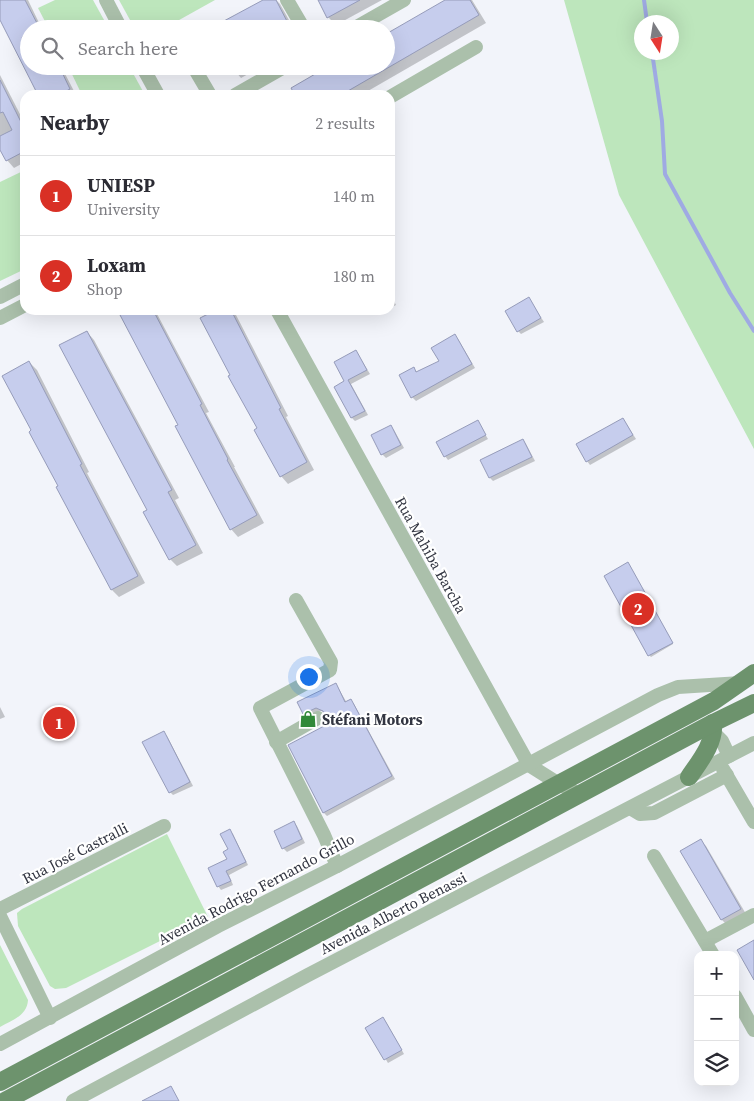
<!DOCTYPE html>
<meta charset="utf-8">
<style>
:root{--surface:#fff;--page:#f2f2f3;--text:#2b2b33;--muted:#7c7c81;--line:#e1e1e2;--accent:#d93025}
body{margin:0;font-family:"Source Serif 4",serif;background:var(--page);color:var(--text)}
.controls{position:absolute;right:15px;bottom:15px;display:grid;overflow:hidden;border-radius:10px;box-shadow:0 5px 20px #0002}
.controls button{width:45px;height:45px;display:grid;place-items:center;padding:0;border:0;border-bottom:1px solid var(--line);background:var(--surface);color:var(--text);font:25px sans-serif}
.compass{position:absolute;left:634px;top:15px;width:45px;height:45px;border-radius:50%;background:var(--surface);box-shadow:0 5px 20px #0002;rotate:168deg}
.you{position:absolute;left:308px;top:676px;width:18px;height:18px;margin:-12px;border:4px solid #fff;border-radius:50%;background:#1a73e8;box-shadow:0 0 0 8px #1a73e833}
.badge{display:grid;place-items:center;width:32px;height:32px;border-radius:50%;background:var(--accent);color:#fff;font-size:16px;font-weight:700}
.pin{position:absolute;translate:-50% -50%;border:2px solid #fff;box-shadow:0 1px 5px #0006}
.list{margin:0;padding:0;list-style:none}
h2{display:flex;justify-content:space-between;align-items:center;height:65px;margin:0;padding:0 20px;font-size:21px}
h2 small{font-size:16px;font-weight:400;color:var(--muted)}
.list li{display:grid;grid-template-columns:32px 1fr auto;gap:15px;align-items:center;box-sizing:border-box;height:80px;padding:0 20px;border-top:1px solid var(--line)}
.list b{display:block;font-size:19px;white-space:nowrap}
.list p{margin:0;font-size:16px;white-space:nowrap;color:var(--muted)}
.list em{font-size:16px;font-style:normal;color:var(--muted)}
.icon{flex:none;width:28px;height:28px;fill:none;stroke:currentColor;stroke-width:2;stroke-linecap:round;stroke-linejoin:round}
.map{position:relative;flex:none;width:754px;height:1101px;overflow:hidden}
.search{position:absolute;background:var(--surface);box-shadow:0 5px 20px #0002;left:20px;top:20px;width:375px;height:55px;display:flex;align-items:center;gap:12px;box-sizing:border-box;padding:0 18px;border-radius:28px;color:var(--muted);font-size:19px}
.panel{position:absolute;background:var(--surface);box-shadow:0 5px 20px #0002;left:20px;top:90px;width:375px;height:225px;border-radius:15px}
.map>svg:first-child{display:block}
</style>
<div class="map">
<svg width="754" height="1101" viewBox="0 0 754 1101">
<rect width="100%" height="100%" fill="#f2f4fa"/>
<g fill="#bde6bc" fill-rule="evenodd">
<path d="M55,0h38l16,29h-60l-11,-21z"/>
<path d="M119,0h96l-52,29h-28z"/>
<path d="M564,0h190v449l-135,-254zM642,22h30v30h-30z"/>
<path d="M68,66h61l16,29h-63z"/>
<path d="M25,170v99l-25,12v-99z"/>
<path d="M167,834l41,83 -142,71 -11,1 -5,-3 -32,-60 -1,-13 5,-4z"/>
<path d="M0,945l28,55c-1,16 -16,20 -28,27z"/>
</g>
<g fill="#0003">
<path d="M5,0h23l14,29h-13v37h32l15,29h-36l-40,-78v-14z"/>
<path d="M265,0h11l4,4 14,25h-83z"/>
<path d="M319,0h63l-46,25 -8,-8z"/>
<path d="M446,0h26l14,23 -125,72h-65l90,-29z"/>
<path d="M231,66h32l-22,12z"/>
<path d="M0,75l25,49v38l-11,6 -7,-8 -7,-13z"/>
<path d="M390,293l6,12 -6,3z"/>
<path d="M529,299l15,23 -23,12 -3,-3z"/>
<path d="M133,310h22l54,102 -3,1 29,54h-1l30,56 -26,14 -7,-8 -52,-103z"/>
<path d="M218,310h14l3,3 53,103 -2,1 28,53 -26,14 -7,-8 -23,-47z"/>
<path d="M374,310h13l-9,5z"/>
<path d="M87,332l7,8 85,158 -4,2 28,53 -26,13 -7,-7 -21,-48z"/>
<path d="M458,339l17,29 -59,33 -4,-4 -11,-22 13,-6 4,4 23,-12z"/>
<path d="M356,351l14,23 -19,10 17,31 -13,6 -3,-3 -17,-31 11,-5z"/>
<path d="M29,362l8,8 52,102 -2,1 58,110 -26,14 -7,-7 -79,-159z"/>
<path d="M623,419l13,20 -46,26 -3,-4z"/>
<path d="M477,421l11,18 -40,21 -3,-4z"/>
<path d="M391,426l3,4 10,18 -18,10 -4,-4z"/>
<path d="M523,440l3,4 9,17 -42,20 -3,-3z"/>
<path d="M629,565l44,79 -22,13 -2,-2z"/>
<path d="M336,684l11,19 3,-3 4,4 41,75 -68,37 -3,-3 -34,-68 37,-20 1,-8 -2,-4 -5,-2 -14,6 -8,-14z"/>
<path d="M0,707l5,10 -5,2z"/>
<path d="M163,733l4,3 26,50 -20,9 -3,-3z"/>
<path d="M294,823l3,3 8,17 -18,9 -4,-4z"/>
<path d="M230,831l3,3 15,31 -19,10 4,10 -12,5 -3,-4 11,-26z"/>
<path d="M700,841l6,5 40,68 -19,11 -5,-5z"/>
<path d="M386,1022l18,32 -16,9 -21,-35z"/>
</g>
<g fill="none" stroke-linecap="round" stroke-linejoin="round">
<g stroke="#9faae3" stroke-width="4">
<path d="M644,0l3,22"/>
<path d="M652,52l10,69 3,53 65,119 24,38"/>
</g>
</g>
<g fill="#c6cded" stroke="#969cba">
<path d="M0,0h25l15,29h-11v4l-7,4 7,12v17h30l11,23 -11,6h-21l-38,-75z"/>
<path d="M263,0h13l15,29h-82z"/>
<path d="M318,0h42l-33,18z"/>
<path d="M445,0h25l9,15 -138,80h-46l-4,-7 38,-22h57v-32z"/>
<path d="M0,80l25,50v21l-19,10 -6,-11v-14l12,-6 -9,-18 -3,1z"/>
<path d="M529,297l12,21 -24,14 -12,-21z"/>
<path d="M130,310h23l49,94 -2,1 28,54 -1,1 30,55 -27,15 -55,-104 3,-1 -58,-110z"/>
<path d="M216,310h15l50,98 -2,1 28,53 -27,15 -26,-47 3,-2 -29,-52 2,-1 -30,-57z"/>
<path d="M87,331l85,159 -4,2 28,53 -27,15 -26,-48 4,-2 -88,-165z"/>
<path d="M455,334l17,30 -61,34 -12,-23 15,-8 2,5 23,-11 -8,-13z"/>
<path d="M356,350l11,20 -19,10 17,31 -14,7 -17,-31 10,-6 -10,-19z"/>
<path d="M29,361l53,103 -2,1 58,111 -27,14 -55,-103 2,-1 -29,-54 2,-2 -29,-54z"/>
<path d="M623,418l10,17 -47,27 -10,-18z"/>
<path d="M478,420l8,15 -42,22 -8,-15z"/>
<path d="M391,425l10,20 -20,10 -10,-20z"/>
<path d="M523,439l9,18 -43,21 -9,-18z"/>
<path d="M628,562l45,81 -25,13 -44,-80z"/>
<path d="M336,683l9,19 6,-3 41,77 -69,37 -35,-68 38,-20 1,-7 -4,-7 -7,-3 -13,6 -6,-12z"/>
<path d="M164,731l26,51 -21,11 -27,-51z"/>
<path d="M294,821l8,18 -20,10 -8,-18z"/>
<path d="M230,829l16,33 -20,9 5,10 -14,6 -9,-19 19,-9 -4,-7 5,-3 -8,-15z"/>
<path d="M701,839l40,70 -20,11 -41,-69z"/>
<path d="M754,940v40l-17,-30z"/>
<path d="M383,1017l19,33 -18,10 -19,-32z"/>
<path d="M171,1086l8,15h-37z"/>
</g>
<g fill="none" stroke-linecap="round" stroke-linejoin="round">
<g stroke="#abc0ab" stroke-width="14">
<path d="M106,0l15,29"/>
<path d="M287,0l17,29"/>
<path d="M353,29l51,-29"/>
<path d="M142,66l16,29"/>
<path d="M193,66l17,29"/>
<path d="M235,95l51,-29"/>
<path d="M390,97l86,-50"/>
<path d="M0,297l25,-13"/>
<path d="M277,310l252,455 30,19 20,10"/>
<path d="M0,318l25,-13"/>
<path d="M296,600l35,62 -1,8 -70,38 64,127 13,31"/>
<path d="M714,733l8,8 7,15"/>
<path d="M276,742l42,-24"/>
<path d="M723,769l31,53"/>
<path d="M630,808l10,6 14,-1 73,-38"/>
<path d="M654,856l59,99"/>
<path d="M0,909l164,-83"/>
<path d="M0,916l50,102"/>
<path d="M705,941l49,-26"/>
<path d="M735,996l19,34"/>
<path d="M0,1044l218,-118 119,-60 321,-171 20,-8 63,-4"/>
<path d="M73,1101l235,-126 446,-232"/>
</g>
<g stroke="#6d936d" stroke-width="18">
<path d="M689,777c11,-16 26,-34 24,-54"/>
<path d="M0,1082l714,-381 40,-28"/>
<path d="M5,1101l708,-378 41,-20"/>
</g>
</g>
<defs>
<g id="shop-bare" transform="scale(1.35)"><path d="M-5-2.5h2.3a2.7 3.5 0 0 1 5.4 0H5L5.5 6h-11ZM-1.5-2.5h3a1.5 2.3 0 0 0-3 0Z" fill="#318939" stroke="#fff" stroke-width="2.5" paint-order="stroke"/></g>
</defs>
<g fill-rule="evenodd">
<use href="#shop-bare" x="308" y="719"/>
</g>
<g text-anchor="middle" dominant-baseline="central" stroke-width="4.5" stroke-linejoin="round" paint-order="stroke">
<g font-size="15" fill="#323541" stroke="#fff">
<text transform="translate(431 555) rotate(61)">Rua Mahiba Barcha</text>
<text transform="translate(75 853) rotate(-27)">Rua José Castralli</text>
<text transform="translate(256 889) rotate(-28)">Avenida Rodrigo Fernando Grillo</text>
<text transform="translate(393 913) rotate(-27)">Avenida Alberto Benassi</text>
</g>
<g font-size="15" font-weight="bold" fill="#323541" stroke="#fff" text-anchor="start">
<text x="322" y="719">Stéfani Motors</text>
</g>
</g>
</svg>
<div class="controls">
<button>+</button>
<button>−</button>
<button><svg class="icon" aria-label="layers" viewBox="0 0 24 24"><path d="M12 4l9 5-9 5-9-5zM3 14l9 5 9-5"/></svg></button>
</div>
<svg class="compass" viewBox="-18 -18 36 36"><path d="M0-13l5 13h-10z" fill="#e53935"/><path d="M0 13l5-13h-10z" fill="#7c7c81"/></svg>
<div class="you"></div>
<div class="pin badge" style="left:59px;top:723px">1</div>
<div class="pin badge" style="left:638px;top:609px">2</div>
<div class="search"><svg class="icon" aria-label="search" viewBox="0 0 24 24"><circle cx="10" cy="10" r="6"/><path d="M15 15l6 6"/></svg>Search here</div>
<section class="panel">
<h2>Nearby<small>2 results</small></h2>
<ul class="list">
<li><span class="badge">1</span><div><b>UNIESP</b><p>University</p></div><em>140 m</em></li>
<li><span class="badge">2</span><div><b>Loxam</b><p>Shop</p></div><em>180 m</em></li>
</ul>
</section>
</div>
